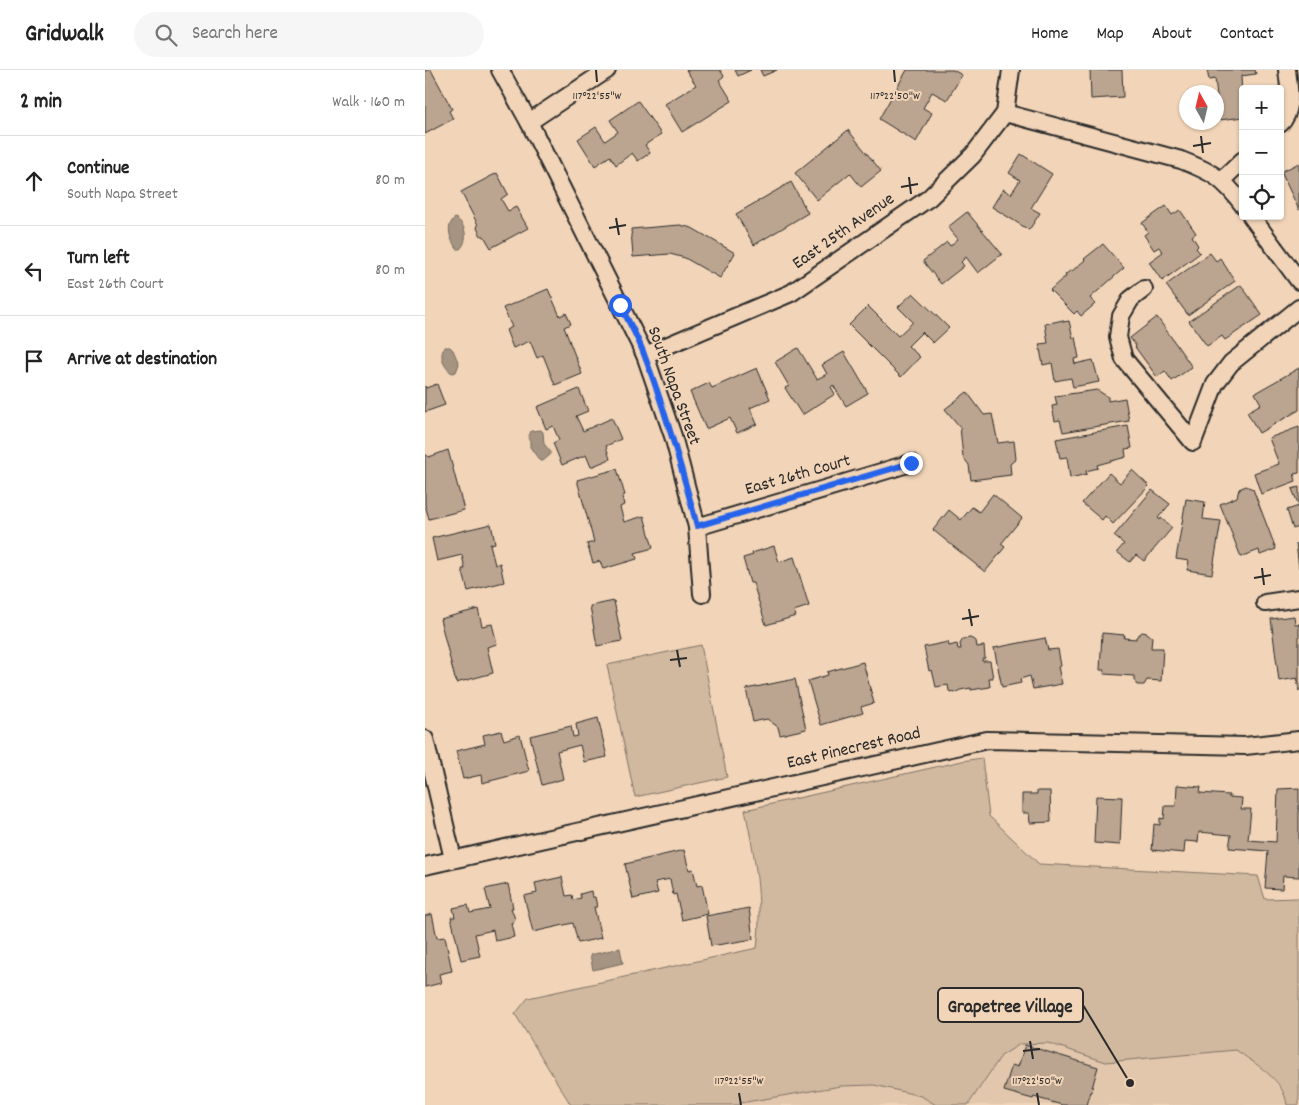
<!DOCTYPE html>
<meta charset="utf-8">
<style>
:root{--surface:#fff;--page:#f6f6f6;--text:#222;--muted:#767676;--line:#e0e0e0}
body{margin:0;font-family:Dekko,sans-serif;background:var(--page);color:var(--text)}
.controls{position:absolute;right:15px;top:15px;display:grid;overflow:hidden;border-radius:5px;box-shadow:0 1px 4px #0004}
.controls button{width:45px;height:45px;display:grid;place-items:center;padding:0;border:0;border-bottom:1px solid var(--line);background:var(--surface);color:var(--text);font:25px sans-serif}
.compass{position:absolute;left:754px;top:15px;width:45px;height:45px;border-radius:50%;background:var(--surface);box-shadow:0 1px 4px #0004;rotate:352deg}
.stop{position:absolute;width:15px;height:15px;margin:-11px;border:4px solid #2563eb;border-radius:50%;background:#fff}
.stop.end{background:#2563eb;border-color:#fff;box-shadow:0 1px 5px #0008}
.list{margin:0;padding:0;list-style:none}
h2{display:flex;justify-content:space-between;align-items:center;height:65px;margin:0;padding:0 20px;font-size:21px}
h2 small{font-size:16px;font-weight:400;color:var(--muted)}
.list li{display:grid;grid-template-columns:32px 1fr auto;gap:15px;align-items:center;box-sizing:border-box;height:90px;padding:0 20px;border-top:1px solid var(--line)}
.list b{display:block;font-size:19px;white-space:nowrap}
.list p{margin:0;font-size:16px;white-space:nowrap;color:var(--muted)}
.list em{font-size:16px;font-style:normal;color:var(--muted)}
.icon{flex:none;width:28px;height:28px;fill:none;stroke:currentColor;stroke-width:2;stroke-linecap:round;stroke-linejoin:round}
.map{position:relative;flex:none;width:874px;height:1035px;overflow:hidden}
header{display:flex;align-items:center;gap:30px;box-sizing:border-box;height:70px;padding:0 25px;background:var(--surface);border-bottom:1px solid var(--line)}
header strong{font-size:24px}
nav{display:flex;gap:28px;margin-inline-start:auto;font-size:18px}
.search{width:350px;height:45px;background:var(--page);display:flex;align-items:center;gap:12px;box-sizing:border-box;padding:0 18px;border-radius:28px;color:var(--muted);font-size:19px}
main{display:flex}
aside{flex:1;background:var(--surface)}
.map>svg:first-child{display:block}
</style>
<header>
<strong>Gridwalk</strong>
<div class="search"><svg class="icon" aria-label="search" viewBox="0 0 24 24"><circle cx="10" cy="10" r="6"/><path d="M15 15l6 6"/></svg>Search here</div>
<nav><a>Home</a><a>Map</a><a>About</a><a>Contact</a></nav>
</header>
<main>
<aside>
<h2>2 min<small>Walk · 160 m</small></h2>
<ul class="list">
<li><svg class="icon" aria-label="ahead" viewBox="0 0 24 24"><path d="M12 20V5M6 11l6-6 6 6"/></svg><div><b>Continue</b><p>South Napa Street</p></div><em>80 m</em></li>
<li><svg class="icon" aria-label="left" viewBox="0 0 24 24"><path d="M17 20v-9H6M10 6l-5 5 5 5"/></svg><div><b>Turn left</b><p>East 26th Court</p></div><em>80 m</em></li>
<li><svg class="icon" aria-label="arrive" viewBox="0 0 24 24"><path d="M6 21V4h12l-3 4 3 4H6"/></svg><div><b>Arrive at destination</b></div></li>
</ul>
</aside>
<div class="map">
<svg width="874" height="1035" viewBox="0 0 874 1035">
<rect width="100%" height="100%" fill="#f2d5b8"/>
<filter id="ink" filterUnits="userSpaceOnUse"><feTurbulence type="fractalNoise" baseFrequency=".02" numOctaves="2"/><feDisplacementMap in="SourceGraphic" scale="10" xChannelSelector="R" yChannelSelector="G"/><feConvolveMatrix kernelMatrix="1 2 1 2 8 2 1 2 1" color-interpolation-filters="sRGB"/></filter>
<g filter="url(#ink)">
<g fill="#e2c7ac">
<path d="M623,973l58,19 130,-12 33,24 17,22 1,9h-319l33,-49 19,-12z"/>
<path d="M449,1015l47,11 15,9h-196v-2l101,-17z"/>
</g>
<g fill="#d1b9a0" stroke="#7e7266">
<path d="M276,575l26,132 -92,20 -28,-132z"/>
<path d="M557,688l7,58 50,48 219,12 7,23 34,-1v207h-12c-3,-26 -32,-41 -51,-55l-130,12 -58,-19 -28,1 -19,12 -33,49h-32l-15,-9 -47,-11 -33,1 -101,17v2h-169l-56,-91 13,-16 229,-50c6,-48 -2,-91 -12,-138l217,-49z"/>
</g>
<g fill="#a59482" stroke="#746a5f">
<path d="M30,148c11,5 14,23 5,31h-3c-7,-9 -12,-23 -2,-31z"/>
<path d="M20,277h5l3,3 6,14 -3,8 -4,1c-8,-5 -14,-18 -7,-26z"/>
<path d="M116,360l2,2 1,12 6,7v4l-7,6h-3l-10,-14v-8h-2l3,-8z"/>
<path d="M195,878l3,15 -30,7 -3,-15z"/>
</g>
<g fill="#bba591" stroke="#2b2b2b">
<path d="M0,0h6l21,39 -3,2 4,8 -28,15z"/>
<path d="M261,0h34l4,6 -5,4 13,21 -50,31 -17,-28 31,-19z"/>
<path d="M310,0h16l-13,6z"/>
<path d="M335,0h17l-14,6z"/>
<path d="M482,0h46l9,5 -15,25 -15,-8 -9,16 9,5 -16,29 -37,-23z"/>
<path d="M665,0h32l1,27 -32,2z"/>
<path d="M782,0h48l1,4 -15,2 2,41 -23,3 -5,-41 -6,1z"/>
<path d="M213,31l23,33 -16,11 5,8 -12,8 -6,-8 -16,12 -6,-9 -15,10 -17,-27 18,-12 9,14 13,-9 -8,-12z"/>
<path d="M423,60l33,41 -20,16 -11,-14 -33,27 -22,-27z"/>
<path d="M596,84l31,20 -21,34 9,5 -11,17 -37,-23 11,-18 8,5 9,-14 -11,-7z"/>
<path d="M874,93v47l-18,-38z"/>
<path d="M72,103l11,21 -7,5 7,12 8,-4 12,21 -37,20 -7,-12h-3l-4,-8 1,-3 -17,-33z"/>
<path d="M366,112l17,31 -54,32 -18,-31z"/>
<path d="M741,136l6,9 8,-5 16,23 -4,3 5,8 1,2 -2,2 4,5 -38,28 -13,-19 14,-10 -4,-5 -5,3 -10,-15 4,-3 -6,-9z"/>
<path d="M542,142l35,42 -24,19 -12,-16 -5,5 3,4 -23,18 -18,-23 24,-19 3,4 8,-7 -10,-12z"/>
<path d="M255,155l12,3 43,25 -15,25 -35,-20 -15,-4 -37,3 -2,-28z"/>
<path d="M678,174l21,24 -34,30 5,6 -14,12 -4,-5 -3,3 -24,-24 12,-11 4,-2 -1,-2 6,-5 1,1 13,-11 -1,-1z"/>
<path d="M785,183l6,8 4,-3 15,23 -47,34 -22,-30z"/>
<path d="M816,215l21,30 -37,25 -3,-4 -15,10 -18,-25z"/>
<path d="M123,219l12,27 6,-3 5,11 -7,3 18,47 -27,11 -12,-30 -6,3 -7,-17 -17,7 -7,-18 6,-3 -9,-19z"/>
<path d="M488,223l36,35 -16,15 -11,-11 -14,14 12,11 -19,20 -52,-52 19,-19 30,30 15,-14 -15,-15z"/>
<path d="M732,247l35,50 -20,14 -7,-10 -8,6 -22,-30 1,-1 -6,-8z"/>
<path d="M638,250v2l6,-1 4,17 2,-1 4,21 -5,1 1,5 18,-4 6,22 -26,5 -2,-9 -16,3 -3,-18 -9,2 -4,-21 9,-1 -3,-19z"/>
<path d="M373,278l19,31 10,-5 -5,-9 22,-13 24,41 -22,13 -13,-21 -2,2 4,7 -33,21 -17,-27 4,-2 -14,-24z"/>
<path d="M332,298l13,31 -20,9 7,16 -20,9 -7,-15 -24,11 -16,-37 19,-9 3,5z"/>
<path d="M874,298v42l-40,23 -12,-21 14,-8 -6,-11z"/>
<path d="M12,314l8,21 -20,7v-26l1,2z"/>
<path d="M154,319l9,22 -12,5 7,15 29,-13 9,21 -15,7 4,13 -19,8 -5,-12 -24,10 -9,-22 6,-3 -6,-14 -7,3 -9,-22z"/>
<path d="M672,320l11,7v4l17,-3 4,23 -66,11 -3,-12 -5,1 -3,-15 5,-1 -2,-9z"/>
<path d="M542,322l17,23 8,-1 6,29 16,-2 2,18 -6,5 1,11 -40,5 -2,-15 -6,-8 -3,-30 -15,-18z"/>
<path d="M703,356l4,22 -7,1 1,8 -29,8 1,3 -12,3 1,3 -17,4 -3,-21 -7,1 -4,-19z"/>
<path d="M874,357v46l-5,1 2,7 -35,13 -7,-21 25,-9 -10,-26z"/>
<path d="M23,380l16,60 -35,9 -4,-14v-51l4,3z"/>
<path d="M192,399l8,26 -3,1 2,9 -4,2 4,15 20,-6 9,32 -18,5 2,6 -34,10 -3,-8 -7,2 -6,-19 7,-2 -17,-62z"/>
<path d="M707,400l17,16 -36,38 -8,-8 -3,4 -20,-17 27,-30 11,10z"/>
<path d="M821,416l7,3 23,60 -16,6 -1,-5 -18,7 -21,-53 17,-7 2,-8z"/>
<path d="M874,417v40l-6,2 -6,-19 12,-4 -7,-17z"/>
<path d="M727,420l18,14 -12,14 2,2 1,-2 11,10 -28,33 -8,-6 -6,7 -13,-10 7,-8 -10,-8z"/>
<path d="M568,424l29,24 -21,26 4,3 -20,25 -52,-42 16,-20 12,10 11,-13 7,5z"/>
<path d="M761,429l19,3 -2,17 18,2 -9,53 -25,-4 2,-9 -13,-2z"/>
<path d="M66,454l4,19 -5,1 5,21 5,-2 4,19 -36,9 -6,-22h3l-3,-14 -25,6 -5,-23z"/>
<path d="M871,474h3v24z"/>
<path d="M349,476l5,16 15,-5 15,49 -15,5 2,5 -30,9 -13,-42h-3l-7,-25 10,-3 -1,-2z"/>
<path d="M189,531l8,40 -25,5 -7,-40z"/>
<path d="M53,539l4,17 10,-2 5,20 -10,3 6,26 -37,10 -16,-64z"/>
<path d="M869,546l1,8h4v67l-2,-13 -18,3 -8,-62z"/>
<path d="M717,562l5,1 5,4 -1,11h12l-2,33 -14,-1 -3,5h-7l-3,-5v-4l-30,-2 1,-4h-5l2,-37 23,2 -1,3 12,1v-2z"/>
<path d="M545,568l6,3 1,6 7,-1 1,12 -3,1v2h8l3,17h-4l1,9 -19,3v-2l-11,2 -5,3 -6,-2 -1,-6 -12,2 -4,-17 -3,1 -5,-24 24,-5 1,4 8,-2 1,5h3l-1,-5 3,-5z"/>
<path d="M620,568l3,12 10,-1 3,17 -3,1 4,17 -29,5 -3,-13 -10,3 1,4 -19,4 -8,-39z"/>
<path d="M438,592l11,41 -13,4 2,6 -42,12 -13,-44 20,-6 -1,-3z"/>
<path d="M370,609l11,50 -26,6 -2,-8 -11,-8 -14,3 -7,-33z"/>
<path d="M173,648l9,39 -23,5 -4,-17 -23,6 6,28 -21,6 -12,-49 41,-10 2,11 5,-1 -2,-12z"/>
<path d="M76,661l3,9 16,-5 9,36 -47,12 -1,-8 -18,4 -7,-28 29,-7 -2,-9z"/>
<path d="M752,715l24,2 -1,6 29,2 -1,2 14,1 -1,11h10l-3,31 28,2 2,-53 21,-1v89l-16,-1 -1,13 -17,-1 3,-37 -39,-3 2,-13 -32,-3 -1,10 -13,-1 -1,12 -32,-3 2,-26 6,1v-7l4,1 1,-13h11z"/>
<path d="M612,721h13l1,31 -21,1 -1,-10h-7v-19h15z"/>
<path d="M671,726l26,1 -2,48 -26,-2z"/>
<path d="M259,780l5,20 4,-1 4,17 5,-1 6,29 -26,6 -6,-26 -3,1 -3,-16 -15,3 3,11 -25,6 -8,-35z"/>
<path d="M137,807l4,19 6,-1 1,5 8,-2 -1,-4 11,-3 1,6h3l2,10h-3l7,31 -23,5 -5,-20 -40,9 -9,-36 13,-3 -2,-10z"/>
<path d="M83,814l5,24h-2l4,11 -2,3 -2,1 3,14 -19,4 -2,-11 -18,4 5,22 -19,4 -10,-43h4l-2,-9 15,-3 2,8 20,-4 -5,-20z"/>
<path d="M324,838l4,31 -42,7 -5,-30z"/>
<path d="M7,844l5,24 8,-1 7,34 -13,3 2,9 -16,4v-71z"/>
<path d="M600,975l73,22 -11,38h-25l-28,-8 -1,2 -29,-8 8,-26 6,2z"/>
</g>
<g fill="none" stroke-linecap="round" stroke-linejoin="round">
<g stroke="#2b2b2b" stroke-width="20">
<g id="street">
<path d="M75,0l29,52 116,233 28,81 24,91 5,67"/>
<path d="M580,43l176,47c31,12 42,18 62,45"/>
<path d="M104,52l78,-52"/>
<path d="M855,54c14,-13 9,-37 7,-54"/>
<path d="M797,110l21,-20"/>
<path d="M826,146l48,65"/>
<path d="M719,219l-13,10 -10,17 -3,21 6,22 69,83 22,-58 16,-21 68,-55"/>
<path d="M220,285l146,-62 138,-95 44,-43 32,-42 6,-43"/>
<path d="M272,457l214,-64"/>
<path d="M840,533l34,-5"/>
<path d="M0,669l28,120"/>
<path d="M0,796l562,-126 258,6 54,-6"/>
</g>
</g>
<use href="#street" stroke="#f2d5b8" stroke-width="16"/>
</g>
</g>
<g fill="none" stroke-linecap="round" stroke-linejoin="round" filter="url(#ink)">
<path stroke="#2563eb" stroke-width="6" d="M195,235c9,17 19,34 25,52 21,55 37,112 52,169l214,-63"/>
</g>
<path fill="none" stroke="#2b2b2b" stroke-width="2" d="M171,0l1,12M469,0l1,12M776,66l2,17M768,76l18,-3M484,107l2,17M476,117l17,-3M191,148l3,17M184,158l17,-3M837,498l2,17M829,508l17,-3M544,539l3,17M537,549l17,-3M252,580l3,17M245,590l17,-2M605,971l3,18M598,981l17,-2M314,1023l2,12M612,1023l2,12"/>
<g text-anchor="middle" dominant-baseline="central" stroke-width="4" stroke-linejoin="round" paint-order="stroke">
<g font-size="18" fill="#2b2b2b" stroke="#f2d5b8">
<text transform="translate(419 162) rotate(-35)">East 25th Avenue</text>
<text transform="translate(248 316) rotate(70)">South Napa Street</text>
<text transform="translate(373 406) rotate(-16)">East 26th Court</text>
<text transform="translate(429 679) rotate(-13)">East Pinecrest Road</text>
</g>
</g>
<g font-size="12" text-anchor="middle" fill="#2b2b2b" stroke="#f2d5b8" stroke-width="4" stroke-linejoin="round" paint-order="stroke">
<text x="172" y="29">117°22'55"W</text>
<text x="470" y="29">117°22'50"W</text>
<text x="314" y="1014">117°22'55"W</text>
<text x="612" y="1014">117°22'50"W</text>
</g>
<path fill="none" stroke="#2b2b2b" stroke-width="2" d="M705 1013L658 935"/>
<circle fill="#2b2b2b" stroke="#f2d5b8" stroke-width="2" cx="705" cy="1013" r="5"/>
<rect fill="#f2d5b8" stroke="#2b2b2b" stroke-width="2" x="513" y="918" width="145" height="34" rx="5"/>
<g font-size="19" text-anchor="middle" font-weight="bold" fill="#2b2b2b">
<text x="585" y="942">Grapetree Village</text>
</g>
</svg>
<div class="controls">
<button>+</button>
<button>−</button>
<button><svg class="icon" aria-label="locate" viewBox="0 0 24 24"><circle cx="12" cy="12" r="6"/><path d="M12 2v4M12 18v4M2 12h4M18 12h4"/></svg></button>
</div>
<svg class="compass" viewBox="-18 -18 36 36"><path d="M0-13l5 13h-10z" fill="#e53935"/><path d="M0 13l5-13h-10z" fill="#767676"/></svg>
<div class="stop" style="left:195px;top:235px"></div>
<div class="stop end" style="left:486px;top:393px"></div>
</div>
</main>
